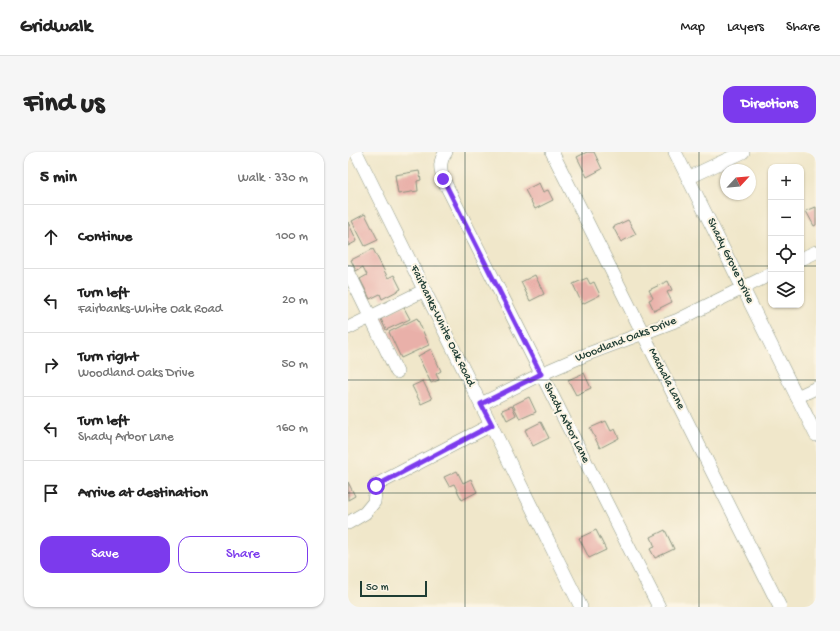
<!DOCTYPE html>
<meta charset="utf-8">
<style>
:root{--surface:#fff;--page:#f6f6f6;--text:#222;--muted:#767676;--line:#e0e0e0;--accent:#7c3aed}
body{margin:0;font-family:"Gochi Hand",sans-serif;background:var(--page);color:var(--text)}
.controls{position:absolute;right:12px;top:12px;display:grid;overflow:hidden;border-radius:8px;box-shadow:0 1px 3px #0004}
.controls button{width:36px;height:36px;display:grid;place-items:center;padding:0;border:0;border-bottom:1px solid var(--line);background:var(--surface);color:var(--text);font:20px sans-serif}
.compass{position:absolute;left:372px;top:12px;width:36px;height:36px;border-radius:50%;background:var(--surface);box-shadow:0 1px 3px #0004;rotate:64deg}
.scale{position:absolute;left:12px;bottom:10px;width:67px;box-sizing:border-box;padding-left:4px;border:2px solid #1f3d34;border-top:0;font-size:11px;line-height:14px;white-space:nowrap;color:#1f3d34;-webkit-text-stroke:3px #fcf5e5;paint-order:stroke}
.stop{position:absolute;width:12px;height:12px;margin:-9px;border:3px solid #7c3aed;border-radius:50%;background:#fff}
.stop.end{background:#7c3aed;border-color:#fff;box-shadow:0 1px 4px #0008}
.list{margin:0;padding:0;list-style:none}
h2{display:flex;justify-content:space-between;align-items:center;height:52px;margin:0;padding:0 16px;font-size:17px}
h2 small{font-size:13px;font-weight:400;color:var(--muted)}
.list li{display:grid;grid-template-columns:26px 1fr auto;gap:12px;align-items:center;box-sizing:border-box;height:64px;padding:0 16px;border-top:1px solid var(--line)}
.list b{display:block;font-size:15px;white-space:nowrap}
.list p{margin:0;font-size:13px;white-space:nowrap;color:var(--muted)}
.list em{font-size:13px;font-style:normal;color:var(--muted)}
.actions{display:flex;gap:8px;padding:12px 16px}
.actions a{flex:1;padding:9px 0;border:1px solid var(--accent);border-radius:12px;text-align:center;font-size:14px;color:var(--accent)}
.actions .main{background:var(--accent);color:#fff}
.icon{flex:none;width:22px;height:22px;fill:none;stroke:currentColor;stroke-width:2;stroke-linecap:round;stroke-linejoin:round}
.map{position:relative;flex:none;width:468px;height:455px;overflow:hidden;border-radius:12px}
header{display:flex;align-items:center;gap:24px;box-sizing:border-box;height:56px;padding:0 20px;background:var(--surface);border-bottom:1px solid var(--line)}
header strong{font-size:19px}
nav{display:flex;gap:22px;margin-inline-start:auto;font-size:14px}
.intro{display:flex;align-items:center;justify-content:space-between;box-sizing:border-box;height:96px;padding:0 24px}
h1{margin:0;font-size:28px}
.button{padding:10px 18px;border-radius:12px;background:var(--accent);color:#fff;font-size:14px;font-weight:700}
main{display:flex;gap:24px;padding:0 24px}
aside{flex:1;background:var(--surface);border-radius:12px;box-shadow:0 1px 3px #0004}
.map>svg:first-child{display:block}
</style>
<header>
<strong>Gridwalk</strong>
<nav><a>Map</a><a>Layers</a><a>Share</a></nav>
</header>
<div class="intro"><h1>Find us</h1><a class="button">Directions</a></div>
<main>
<aside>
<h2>5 min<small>Walk · 330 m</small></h2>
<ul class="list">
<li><svg class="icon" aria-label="ahead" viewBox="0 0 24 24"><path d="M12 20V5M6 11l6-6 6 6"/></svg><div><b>Continue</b></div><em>100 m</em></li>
<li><svg class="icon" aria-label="left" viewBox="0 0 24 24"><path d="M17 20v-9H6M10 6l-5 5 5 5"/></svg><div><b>Turn left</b><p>Fairbanks-White Oak Road</p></div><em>20 m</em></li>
<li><svg class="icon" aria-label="right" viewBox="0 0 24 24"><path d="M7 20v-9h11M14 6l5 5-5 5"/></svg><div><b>Turn right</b><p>Woodland Oaks Drive</p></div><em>50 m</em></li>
<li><svg class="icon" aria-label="left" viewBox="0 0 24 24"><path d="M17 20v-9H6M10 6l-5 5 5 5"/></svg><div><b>Turn left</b><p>Shady Arbor Lane</p></div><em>160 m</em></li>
<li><svg class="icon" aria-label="arrive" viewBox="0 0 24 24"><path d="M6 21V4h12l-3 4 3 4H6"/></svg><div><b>Arrive at destination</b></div></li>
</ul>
<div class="actions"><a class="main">Save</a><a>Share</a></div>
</aside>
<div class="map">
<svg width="468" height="455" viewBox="0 0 468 455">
<rect width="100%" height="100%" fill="#fcf5e5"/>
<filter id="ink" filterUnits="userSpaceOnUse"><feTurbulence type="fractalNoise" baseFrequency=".025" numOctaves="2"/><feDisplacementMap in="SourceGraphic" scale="8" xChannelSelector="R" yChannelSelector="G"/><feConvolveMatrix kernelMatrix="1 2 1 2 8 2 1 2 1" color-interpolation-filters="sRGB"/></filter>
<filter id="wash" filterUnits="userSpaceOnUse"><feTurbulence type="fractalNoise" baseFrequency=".012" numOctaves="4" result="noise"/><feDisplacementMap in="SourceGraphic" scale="16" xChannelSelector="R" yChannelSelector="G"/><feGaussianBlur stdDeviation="0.9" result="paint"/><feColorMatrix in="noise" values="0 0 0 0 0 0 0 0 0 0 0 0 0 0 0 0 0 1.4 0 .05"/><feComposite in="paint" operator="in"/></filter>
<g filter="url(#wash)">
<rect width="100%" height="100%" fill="#f0e7ca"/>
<g id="blocks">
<g fill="#e9b0a9">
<path d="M239,0h7l8,17 -15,8 -10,-20z"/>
<path d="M71,19l2,9 -4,1 1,10 -20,3 -3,-19z"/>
<path d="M191,31l4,9 5,-2 5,10 -18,9 -10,-19z"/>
<path d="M468,55v18l-2,1 -8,-15z"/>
<path d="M17,62l13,26 -13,6 -13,-25z"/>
<path d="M280,68l8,14 -15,8 -8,-15z"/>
<path d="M0,70l9,19 -9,5z"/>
<path d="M25,97l15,29 6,-3 7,14 -19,10 -2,-5 -10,5 -10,-20 7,-4 -4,-8 -7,4 -5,-11z"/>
<path d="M187,123l9,19 -14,7 -9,-19z"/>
<path d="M239,126l3,6 4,-2 6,13 -18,9 -9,-20z"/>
<path d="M320,129l4,9 -5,2 5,10 -18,9 -5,-11 4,-2 -4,-8z"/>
<path d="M55,154l7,13 -24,11 -6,-13z"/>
<path d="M69,166l12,27 -28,13 -12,-26z"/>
<path d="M83,197l10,22 -5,3 3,6 -8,3 -13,-27z"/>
<path d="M236,221l7,15 -15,7 -8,-15z"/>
<path d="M75,229l9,18 -11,5 -9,-18z"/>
<path d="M181,245l7,15 -16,7 -7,-14z"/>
<path d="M164,254l4,9 -9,5 -5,-10z"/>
<path d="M258,269l5,10 4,-2 4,9 -19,10 -10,-20z"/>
<path d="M193,270l8,16 -16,8 -8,-16z"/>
<path d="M109,319l6,12 8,-4 6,13 -15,8 -8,-16 -5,2 -5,-9z"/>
<path d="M0,330l7,14 -7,4z"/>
<path d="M248,378l10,20 -17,8 -10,-20z"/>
<path d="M317,378l9,19 -19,9 -5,-9 5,-2 -4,-10z"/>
</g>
</g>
</g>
<g filter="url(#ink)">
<use href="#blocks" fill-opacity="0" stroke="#88927f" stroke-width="1"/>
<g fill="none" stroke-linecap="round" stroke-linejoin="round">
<g stroke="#88927f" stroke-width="14">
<g id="minor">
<path d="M8,0l225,455"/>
<path d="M98,0c-7,9 -6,16 -3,27l216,428"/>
<path d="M204,0l228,455"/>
<path d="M327,0l141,283"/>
<path d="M340,26l55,-26"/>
<path d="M453,107l15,-7"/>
<path d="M0,119l49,101"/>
<path d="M0,176l77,-38"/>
<path d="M449,245l19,-9"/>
<path d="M133,252l60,-30 44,-19 93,-35 93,-46"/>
<path d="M0,371l17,-10 9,-11 2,-17 115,-60"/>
</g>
</g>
<use href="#minor" stroke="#fff" stroke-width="13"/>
</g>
</g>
<g fill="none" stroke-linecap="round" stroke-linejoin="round" filter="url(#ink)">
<path stroke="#7c3aed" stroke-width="5" d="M28,334l116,-61 -11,-21 60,-30 -98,-195"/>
</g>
<path fill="none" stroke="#1f3d34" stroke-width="1" stroke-opacity="0.55" d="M117,0v455M234,0v455M351,0v455M0,114h423M453,114h15M0,228h468M0,341h468"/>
<g text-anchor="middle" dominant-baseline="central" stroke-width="4" stroke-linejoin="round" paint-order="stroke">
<g font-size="12" fill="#1f3d34" stroke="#fcf5e5">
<text transform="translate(382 109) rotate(64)">Shady Grove Drive</text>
<text transform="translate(94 174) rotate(64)">Fairbanks-White Oak Road</text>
<text transform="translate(278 188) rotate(-21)">Woodland Oaks Drive</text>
<text transform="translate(318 227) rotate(63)">Machala Lane</text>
<text transform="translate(218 271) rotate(63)">Shady Arbor Lane</text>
</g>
</g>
</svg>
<div class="controls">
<button>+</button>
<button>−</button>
<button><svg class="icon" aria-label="locate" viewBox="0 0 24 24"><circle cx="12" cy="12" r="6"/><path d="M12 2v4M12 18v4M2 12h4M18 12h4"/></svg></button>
<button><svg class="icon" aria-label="layers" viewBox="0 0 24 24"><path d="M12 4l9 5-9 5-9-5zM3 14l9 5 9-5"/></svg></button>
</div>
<svg class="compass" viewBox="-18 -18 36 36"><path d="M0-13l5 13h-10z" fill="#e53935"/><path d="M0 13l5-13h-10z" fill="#767676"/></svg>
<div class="scale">50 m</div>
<div class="stop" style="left:28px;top:334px"></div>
<div class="stop end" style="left:95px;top:27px"></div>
</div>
</main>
